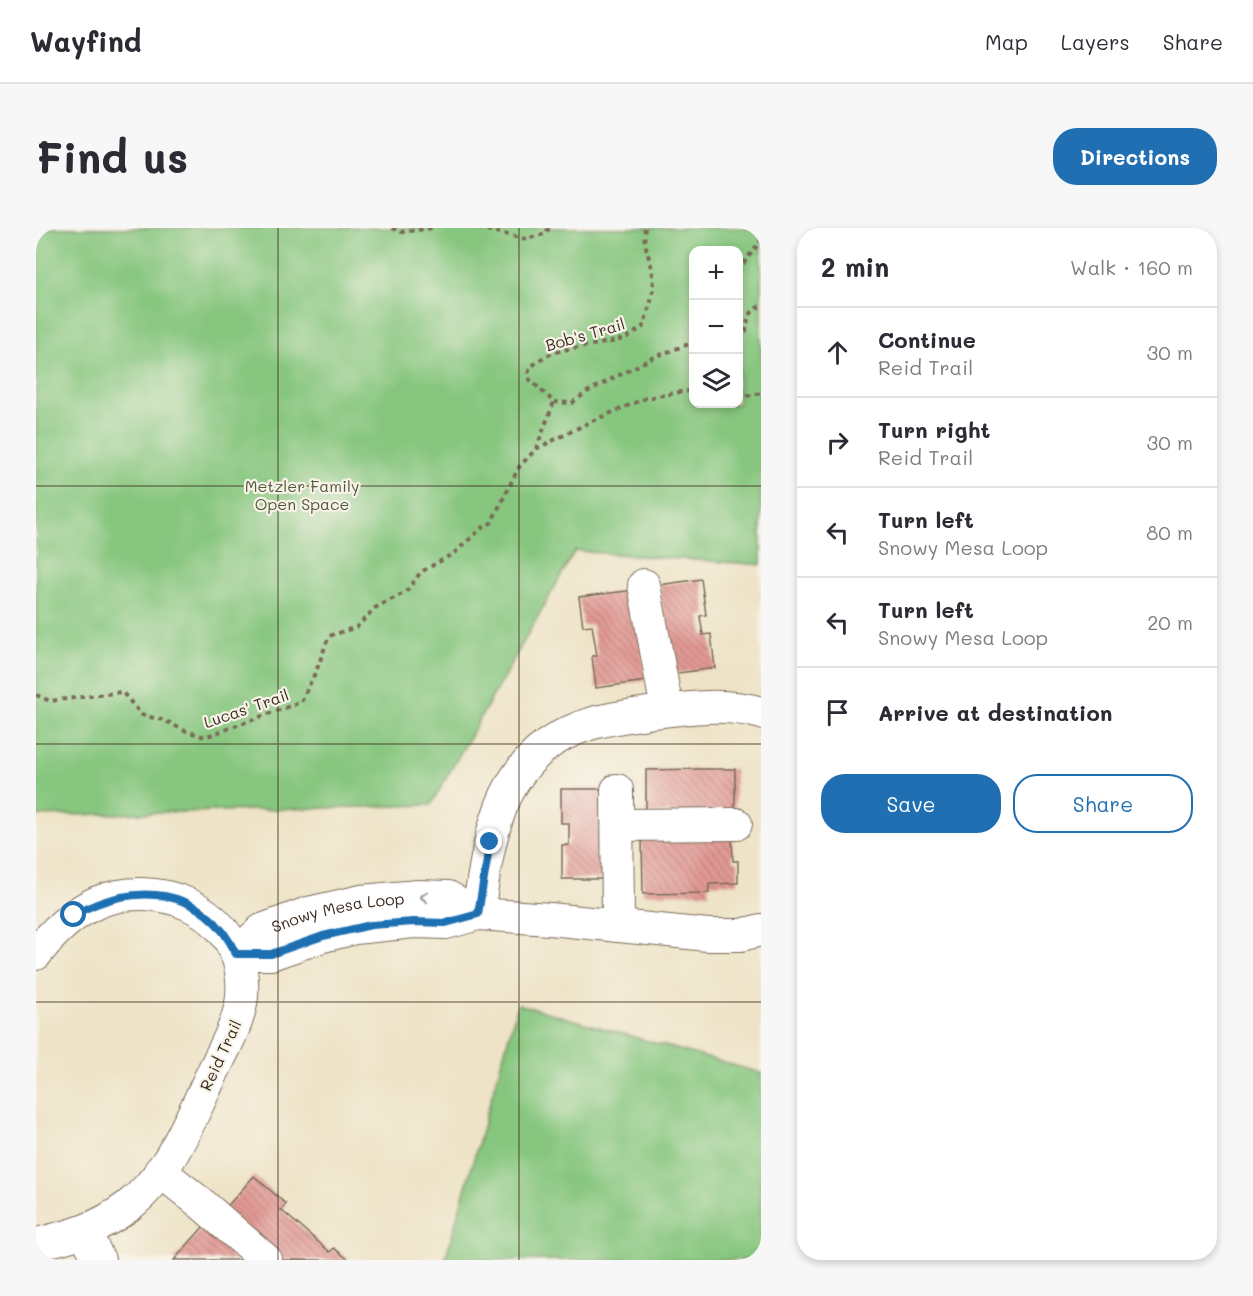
<!DOCTYPE html>
<meta charset="utf-8">
<style>
:root{--surface:#fff;--page:#f7f7f7;--text:#2b2b33;--muted:#7c7c81;--line:#e1e1e2;--accent:#1f6fb2}
body{margin:0;font-family:Mali,sans-serif;background:var(--page);color:var(--text)}
.controls{position:absolute;right:18px;top:18px;display:grid;overflow:hidden;border-radius:12px;box-shadow:0 3px 9px #0003}
.controls button{width:54px;height:54px;display:grid;place-items:center;padding:0;border:0;border-bottom:2px solid var(--line);background:var(--surface);color:var(--text);font:30px sans-serif}
.stop{position:absolute;width:18px;height:18px;margin:-14px;border:4px solid #1f6fb2;border-radius:50%;background:#fff}
.stop.end{background:#1f6fb2;border-color:#fff;box-shadow:0 2px 6px #0008}
.list{margin:0;padding:0;list-style:none}
h2{display:flex;justify-content:space-between;align-items:center;height:78px;margin:0;padding:0 24px;font-size:26px}
h2 small{font-size:20px;font-weight:400;color:var(--muted)}
.list li{display:grid;grid-template-columns:39px 1fr auto;gap:18px;align-items:center;box-sizing:border-box;height:90px;padding:0 24px;border-top:2px solid var(--line)}
.list b{display:block;font-size:22px;white-space:nowrap}
.list p{margin:0;font-size:20px;white-space:nowrap;color:var(--muted)}
.list em{font-size:20px;font-style:normal;color:var(--muted)}
.actions{display:flex;gap:12px;padding:18px 24px}
.actions a{flex:1;padding:14px 0;border:2px solid var(--accent);border-radius:24px;text-align:center;font-size:21px;color:var(--accent)}
.actions .main{background:var(--accent);color:#fff}
.icon{flex:none;width:33px;height:33px;fill:none;stroke:currentColor;stroke-width:2;stroke-linecap:round;stroke-linejoin:round}
.map{position:relative;flex:none;width:725px;height:1032px;overflow:hidden;border-radius:24px}
header{display:flex;align-items:center;gap:36px;box-sizing:border-box;height:84px;padding:0 30px;background:var(--surface);border-bottom:2px solid var(--line)}
header strong{font-size:28px}
nav{display:flex;gap:33px;margin-inline-start:auto;font-size:21px}
.intro{display:flex;align-items:center;justify-content:space-between;box-sizing:border-box;height:144px;padding:0 36px}
h1{margin:0;font-size:42px}
.button{padding:15px 27px;border-radius:24px;background:var(--accent);color:#fff;font-size:21px;font-weight:700}
main{display:flex;gap:36px;padding:0 36px}
aside{flex:1;background:var(--surface);border-radius:24px;box-shadow:0 3px 9px #0003}
.map>svg:first-child{display:block}
</style>
<header>
<strong>Wayfind</strong>
<nav><a>Map</a><a>Layers</a><a>Share</a></nav>
</header>
<div class="intro"><h1>Find us</h1><a class="button">Directions</a></div>
<main>
<div class="map">
<svg width="725" height="1032" viewBox="0 0 725 1032">
<defs>
<pattern id="building-back-hatch" width="6" height="6" patternUnits="userSpaceOnUse" patternTransform="scale(1.5)"><rect width="6" height="6" fill="#e39a95"/><path d="M-1 5l2 2M0 0l6 6M5-1l2 2" fill="none" stroke="#b97e79"/></pattern>
</defs>
<rect width="100%" height="100%" fill="#f7f3e8"/>
<filter id="ink" filterUnits="userSpaceOnUse"><feTurbulence type="fractalNoise" baseFrequency=".0167" numOctaves="2"/><feDisplacementMap in="SourceGraphic" scale="12" xChannelSelector="R" yChannelSelector="G"/><feConvolveMatrix kernelMatrix="1 2 1 2 8 2 1 2 1" color-interpolation-filters="sRGB"/></filter>
<filter id="wash" filterUnits="userSpaceOnUse"><feTurbulence type="fractalNoise" baseFrequency=".008" numOctaves="4" result="noise"/><feDisplacementMap in="SourceGraphic" scale="24" xChannelSelector="R" yChannelSelector="G"/><feGaussianBlur stdDeviation="1.35" result="paint"/><feColorMatrix in="noise" values="0 0 0 0 0 0 0 0 0 0 0 0 0 0 0 0 0 1.4 0 .05"/><feComposite in="paint" operator="in"/></filter>
<g filter="url(#wash)">
<rect width="100%" height="100%" fill="#eee3c6"/>
<g fill="#86c67e" stroke="#60784e" stroke-width="1.5" fill-rule="evenodd">
<path d="M0,0h725v337l-186,-14 -144,254 -395,11zM702,22v154h-44v-154z"/>
<path d="M482,776l243,69v187h-316z"/>
</g>
<g id="blocks">
<g fill="url(#building-back-hatch)">
<path d="M665,351l5,36 -6,1 3,19 8,-1 4,34 -44,6 -12,-89z"/>
<path d="M598,362l12,91 -50,7 -4,-32h5l-5,-31 -9,1 -4,-29z"/>
<path d="M664,541h35v44h-89v-43z"/>
<path d="M525,561h44v90h-43v-34h7v-22h-8z"/>
<path d="M696,610l1,23h5v22l-29,1v9l-66,1 -1,-55z"/>
<path d="M218,948l32,28 -5,6 49,42 4,-4 15,12h-66l-59,-50z"/>
<path d="M169,997l41,35h-72z"/>
</g>
</g>
</g>
<g filter="url(#ink)">
<use href="#blocks" fill-opacity="0" stroke="#7a6b59" stroke-width="1.5"/>
<g fill="none" stroke-linecap="round" stroke-linejoin="round">
<g stroke="#7a6b59" stroke-width="34">
<g id="minor">
<path d="M608,357l23,125"/>
<path d="M581,562l1,136"/>
<path d="M582,597l118,-1"/>
<path d="M442,686c12,-83 22,-164 115,-191 18,-5 36,-7 54,-10 38,-5 77,-11 114,0"/>
<path d="M0,726c17,-22 36,-41 62,-52 57,-23 132,4 143,69 2,13 2,28 -2,41 -5,21 -18,42 -27,62 -22,45 -43,102 -85,133 -29,22 -56,29 -91,37"/>
<path d="M200,726h35l52,-18 32,-8 59,-6 32,1 32,-9 72,5 158,16h33l20,-5"/>
<path id="s1" d="M200,726l26,-24 46,-17 53,-12 57,-5 30,1 30,17"/>
<path d="M124,943l43,34 63,55"/>
<path d="M49,1004l14,28"/>
</g>
</g>
<g stroke="#7a6b59" stroke-width="4" stroke-dasharray="4.5 4.5" stroke-linecap="butt">
<path d="M356,0l10,4 31,-4"/>
<path d="M442,0l47,11 20,-5 4,-6"/>
<path d="M702,43l23,-31"/>
<path d="M702,109l8,-5c0,-10 4,-23 15,-26"/>
<path d="M702,170l23,-5"/>
<path d="M518,174l18,1 15,-11 65,-34 42,-16"/>
<path d="M500,221l18,-47 -24,-22 -2,-7c14,-29 68,-25 95,-34 7,-3 14,-8 20,-12 5,-16 13,-35 10,-52 -2,-16 -11,-31 -8,-47"/>
<path d="M0,467l14,6 72,-9 20,23 24,6 17,9 22,7 96,-35 16,-33 12,-33 28,-9 18,-19 31,-16 15,-20 33,-19 28,-25 9,-5 28,-56 17,-18 56,-28 54,-23 40,-7 8,1"/>
</g>
<use href="#minor" stroke="#fff" stroke-width="32"/>
</g>
<defs><path id="oneway-chevron" d="M-2-3.5L2.5 0L-2 3.5" fill="none" stroke-width="1.6" stroke-linecap="round" stroke-linejoin="round" transform="scale(1.5)"/></defs>
<use stroke="#a79f9a" href="#oneway-chevron" transform="translate(388 669) rotate(-179)"/>
</g>
<g fill="none" stroke-linecap="round" stroke-linejoin="round" filter="url(#ink)">
<path stroke="#1f6fb2" stroke-width="8" d="M38,687c59,-34 131,-29 162,39h35l52,-18 48,-11 43,-3 32,1 32,-9 12,-72"/>
</g>
<path fill="none" stroke="#3b2a1e" stroke-width="1.5" stroke-opacity="0.55" d="M242,0v1032M483,0v1032M0,258h725M0,516h725M0,774h725"/>
<g text-anchor="middle" dominant-baseline="central" stroke-width="4.5" stroke-linejoin="round" paint-order="stroke">
<g font-size="16" fill="#3b2a1e" stroke="#f7f3e8">
<text transform="translate(549 106) rotate(-16)">Bob's Trail</text>
<text transform="translate(210 480) rotate(-19)">Lucas' Trail</text>
<text stroke="none"><textPath href="#s1" startOffset="114">Snowy Mesa Loop</textPath></text>
<text transform="translate(184 827) rotate(-65)">Reid Trail</text>
</g>
<g font-size="16" fill="#52593b" stroke="#f7f3e8">
<text x="266" y="257">Metzler Family<tspan x="266" dy="18">Open Space</tspan></text>
</g>
</g>
</svg>
<div class="controls">
<button>+</button>
<button>−</button>
<button><svg class="icon" aria-label="layers" viewBox="0 0 24 24"><path d="M12 4l9 5-9 5-9-5zM3 14l9 5 9-5"/></svg></button>
</div>
<div class="stop" style="left:38px;top:687px"></div>
<div class="stop end" style="left:454px;top:614px"></div>
</div>
<aside>
<h2>2 min<small>Walk · 160 m</small></h2>
<ul class="list">
<li><svg class="icon" aria-label="ahead" viewBox="0 0 24 24"><path d="M12 20V5M6 11l6-6 6 6"/></svg><div><b>Continue</b><p>Reid Trail</p></div><em>30 m</em></li>
<li><svg class="icon" aria-label="right" viewBox="0 0 24 24"><path d="M7 20v-9h11M14 6l5 5-5 5"/></svg><div><b>Turn right</b><p>Reid Trail</p></div><em>30 m</em></li>
<li><svg class="icon" aria-label="left" viewBox="0 0 24 24"><path d="M17 20v-9H6M10 6l-5 5 5 5"/></svg><div><b>Turn left</b><p>Snowy Mesa Loop</p></div><em>80 m</em></li>
<li><svg class="icon" aria-label="left" viewBox="0 0 24 24"><path d="M17 20v-9H6M10 6l-5 5 5 5"/></svg><div><b>Turn left</b><p>Snowy Mesa Loop</p></div><em>20 m</em></li>
<li><svg class="icon" aria-label="arrive" viewBox="0 0 24 24"><path d="M6 21V4h12l-3 4 3 4H6"/></svg><div><b>Arrive at destination</b></div></li>
</ul>
<div class="actions"><a class="main">Save</a><a>Share</a></div>
</aside>
</main>
